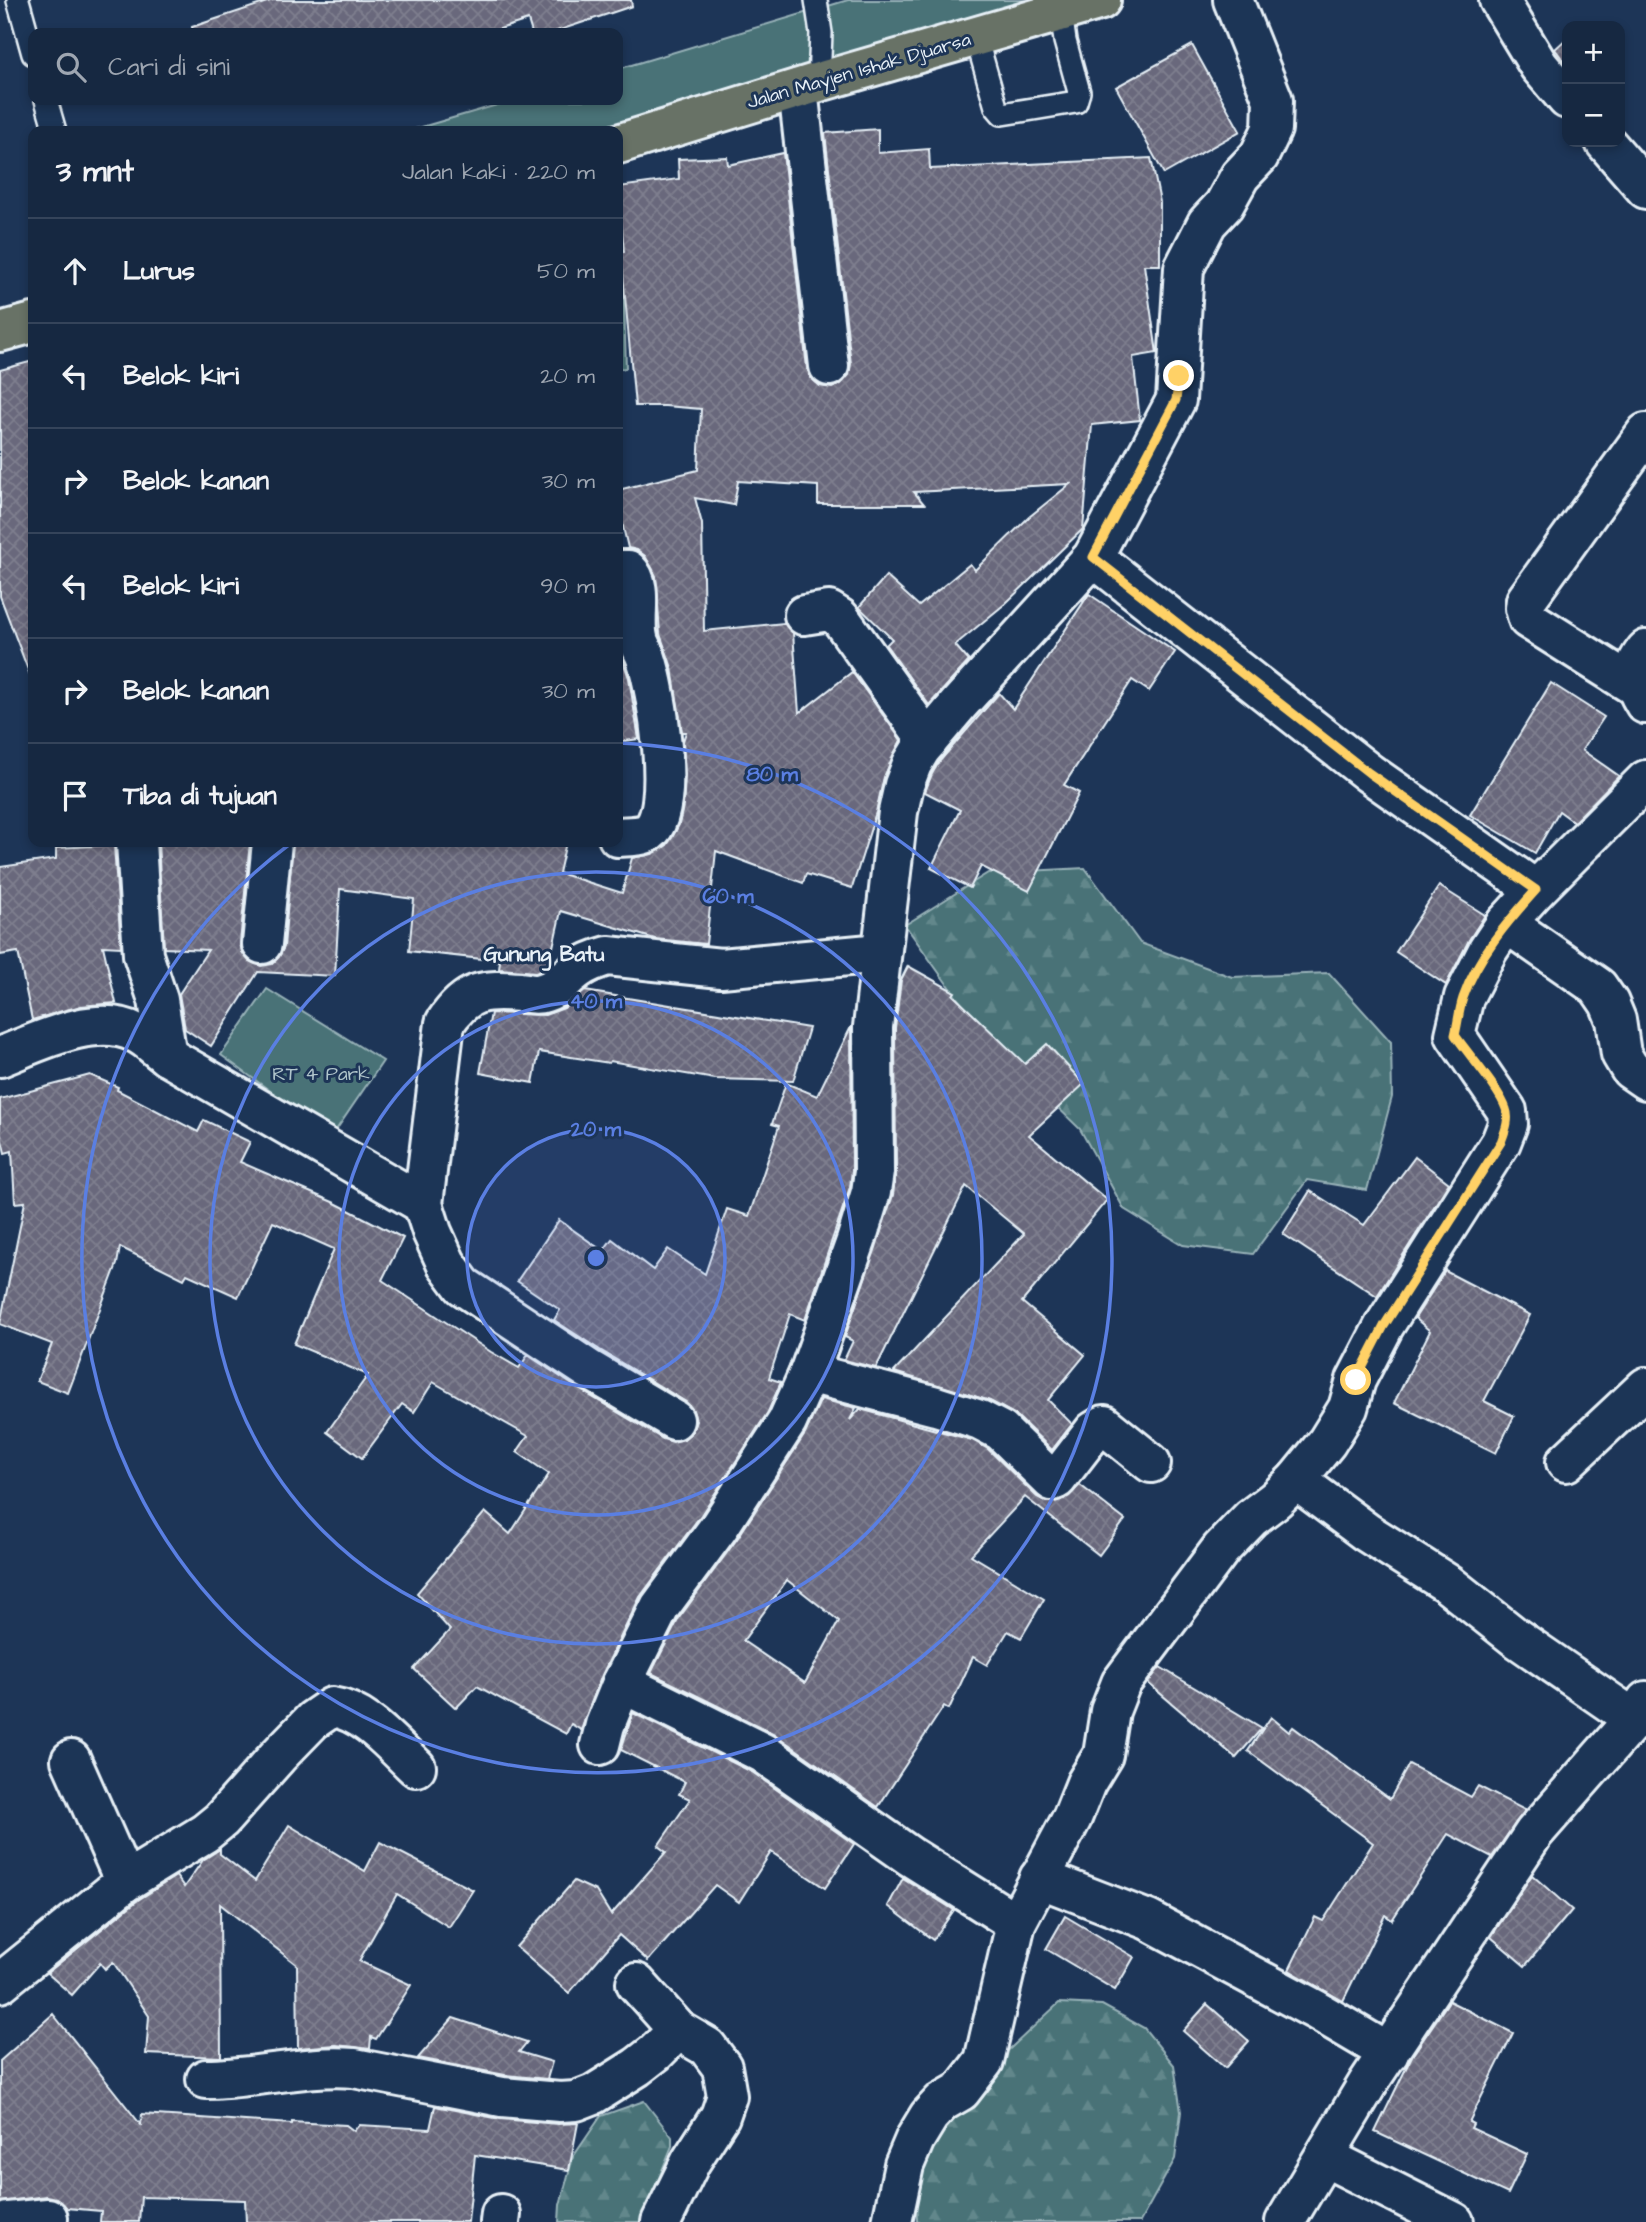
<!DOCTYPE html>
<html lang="id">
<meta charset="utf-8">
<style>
:root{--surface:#162841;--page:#1f3048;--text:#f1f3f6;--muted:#9ea6b1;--line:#35445a}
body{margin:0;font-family:"Architects Daughter",sans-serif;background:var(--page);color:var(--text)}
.controls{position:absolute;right:21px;top:21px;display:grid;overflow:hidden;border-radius:14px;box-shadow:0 4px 10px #0003}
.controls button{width:63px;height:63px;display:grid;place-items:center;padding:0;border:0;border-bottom:2px solid var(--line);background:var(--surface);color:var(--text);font:35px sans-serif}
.stop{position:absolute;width:21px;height:21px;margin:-16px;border:5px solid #ffd166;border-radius:50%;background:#fff}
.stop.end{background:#ffd166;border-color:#fff;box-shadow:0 2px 7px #0008}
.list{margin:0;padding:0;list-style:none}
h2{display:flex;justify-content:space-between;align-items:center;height:91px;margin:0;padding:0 28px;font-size:30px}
h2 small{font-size:23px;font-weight:400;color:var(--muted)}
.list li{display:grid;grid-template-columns:46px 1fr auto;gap:21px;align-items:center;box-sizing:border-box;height:105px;padding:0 28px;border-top:2px solid var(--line)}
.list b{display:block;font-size:26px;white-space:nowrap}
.list em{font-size:23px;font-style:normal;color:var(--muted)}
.icon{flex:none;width:38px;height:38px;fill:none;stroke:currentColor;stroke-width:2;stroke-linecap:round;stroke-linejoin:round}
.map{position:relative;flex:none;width:1646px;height:2222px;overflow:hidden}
.search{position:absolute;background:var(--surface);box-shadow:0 4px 10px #0003;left:28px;top:28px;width:595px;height:77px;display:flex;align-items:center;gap:18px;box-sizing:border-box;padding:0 24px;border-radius:14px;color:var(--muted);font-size:26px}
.panel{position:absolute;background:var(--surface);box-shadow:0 4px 10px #0003;left:28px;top:126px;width:595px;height:721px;border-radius:14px}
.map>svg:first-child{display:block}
</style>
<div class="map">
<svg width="1646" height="2222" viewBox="0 0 1646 2222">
<defs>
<pattern id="forest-firs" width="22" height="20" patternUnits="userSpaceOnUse" patternTransform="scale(1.75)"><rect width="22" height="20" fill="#487277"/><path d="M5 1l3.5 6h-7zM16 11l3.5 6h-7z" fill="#62878b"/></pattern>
<pattern id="building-cross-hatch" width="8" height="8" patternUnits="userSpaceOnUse" patternTransform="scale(1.75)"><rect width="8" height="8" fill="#69687b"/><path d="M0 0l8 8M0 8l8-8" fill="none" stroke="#7e7e8e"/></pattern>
</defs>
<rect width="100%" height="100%" fill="#1d3557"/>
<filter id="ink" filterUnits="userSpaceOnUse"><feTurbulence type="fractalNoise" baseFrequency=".0143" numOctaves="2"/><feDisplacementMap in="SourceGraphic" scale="14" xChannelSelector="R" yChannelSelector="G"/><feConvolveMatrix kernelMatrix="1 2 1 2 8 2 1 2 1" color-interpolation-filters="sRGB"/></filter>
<g filter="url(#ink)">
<g fill="url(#forest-firs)" stroke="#98b2b8" stroke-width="2">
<path d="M1085,868l55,75 92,34 97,-4 62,69 1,55 -25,93 -60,-10 -54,74 -70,-9 -59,-36 -44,-80 -65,-63 -58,-68 -52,-73 83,-52z"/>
<path d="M1059,2003l43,2 42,23 30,37 7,47 -6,47 -35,63h-223l-2,-51 52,-77 33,-36z"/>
<path d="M644,2101l28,36v9l-31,76h-82l1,-17 13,-48 28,-41z"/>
</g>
<g fill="#487277" stroke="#98b2b8" stroke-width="2">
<path d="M848,0h253l-483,131h-210l106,-31h104v-31z"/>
<path d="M623,270l3,98 -8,1v-98z"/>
<path d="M267,989l116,72 -51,75 -111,-81z"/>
</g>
<g fill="url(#building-cross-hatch)" stroke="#e8f1f8" stroke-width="2" fill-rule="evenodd">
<path d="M273,0h358l1,6 -81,27h-19l-4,-13 -41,13h-294l-1,-6z"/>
<path d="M1567,38v27l-12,-16z"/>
<path d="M1192,45l48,86 -76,43 -48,-87z"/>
<path d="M878,129v24l51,-4 1,20 221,-11 9,44v63h-16l13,88 -24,4 7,63 -48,5 -9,104 -77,74 -51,42 14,16 -40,44 -43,-60 6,-6 -33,-32 27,-31 33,30 51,-42 5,6 54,-53 41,-33 -156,8 10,12h-106v-18l-80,-5 -4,24 -39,-7 7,26 2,107 80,-8 9,10 6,80 53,-41 49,68 -17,37 -8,35 -24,76 -46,-14 -3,9 -87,-32 -10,93 -51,-5 -94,-28 -12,54 -13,7 -37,-3 1,-8 -91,-10 5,-52 -74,-10 -5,87 -77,-4 -47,74 -26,-17 -6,-35 29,-44 -44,-2 -6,-106h92l-10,101 2,9 7,9 12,5 11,-2 7,-7 5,-10 9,-105h273l-7,31 63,20 10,-35 20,-4 15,-9 12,-20 4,-20 2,-30 -2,-34 3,-9h-4l-10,-64 -12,-34 -4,-58 -11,-20 -8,-6 -9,-2 -10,-42v-16l80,-20 3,-61 -36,-3h-30l-14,-154h3l-6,-65 61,-8 -1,-20 49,-2 1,8 55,-12 24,215 4,10 9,8 12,2 9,-4 8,-9 2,-11 -26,-231z"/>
<path d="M33,361v313l-3,1 -30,-79v-226z"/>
<path d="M1089,594l86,58 -26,39 -17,-11 -68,105 15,8 -50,98 -48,-25 -11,22 -39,-20 29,-58 -35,-18 7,-18 7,-12 60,-69 14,16z"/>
<path d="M618,647l11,31 10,61 -21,3z"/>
<path d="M1551,683l53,34 -22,33 37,26 -45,46 -15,-11 -24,42 -65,-38z"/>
<path d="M114,845l7,102 -18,-1 13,57 -35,3 -49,14 -14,-68 -18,3v-88l56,-8v-11z"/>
<path d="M1439,886l46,29 -16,25 -23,45 -50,-33z"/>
<path d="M908,966l47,26 -2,3 72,69 22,-20 37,40 -55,51 78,65 -85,102 63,53 -37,45 24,24 -20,26 -36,-35 -26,-14 -96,-29 130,-138 -58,-48 -90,182 -32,-8 9,-19 -8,-4 48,-142 3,-23 -1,-144 6,-48z"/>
<path d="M585,991l224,37 -16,53 -78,-2 -105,-18 -1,2 -70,-11 -6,31 -53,-10 11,-60 54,2 19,-7z"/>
<path d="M851,1027l1,143 -2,17 -45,133 -15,-6 -21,64 12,4 -13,30 -67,103 -61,82 -38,78 -21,55 -10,-6 -5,10 -89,-48 -21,22 -42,-39 36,-39 -33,-37 68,-81 25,22 39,-60 -32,-22 11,-16 -95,-54 -19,30 -12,-8 -40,54 -35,-26 41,-57 -74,-31 40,-95 -61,-27 -35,75 -51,-23 -3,5 -64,-32 -3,17 -49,129 -31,-12 15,-37 -52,-20 25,-122 -10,1 -3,-52 -7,2 -5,-21v-33l90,-24 28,12 -1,3 81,42 6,-12 46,22 -10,20 95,41 68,35 -21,42 109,72 28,16 9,-13 49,33 86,51 10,3 11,-3 8,-7 4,-11 -3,-11 -7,-8 -86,-52 -46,-30 6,-10 -43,-29 42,-61 44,31 9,-12 41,31 15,-21 37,25 22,-65 22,7 30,-90 -7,-2 14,-41 31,13z"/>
<path d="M1415,1157l34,26 -72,113 -94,-62 27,-43 54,34z"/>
<path d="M1445,1271l85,44 -46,86 30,15 -18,37 -102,-50 36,-72 -15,-13z"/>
<path d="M821,1399l35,9 -6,12 10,-11 112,31 16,9 49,48 10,5 18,-3 15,-14 45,35 -26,35 -74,-58 -54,58 73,44 -23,39 -13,-7 -21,34 -14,-8 -24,52 -5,-3 -66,101 -105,-74 -122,-60 28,-55 58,-79 68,-105zM787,1580l52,41 -34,62 -62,-42z"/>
<path d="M1160,1667l102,61 -26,30 -88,-75z"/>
<path d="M633,1713l119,59 102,72 -29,44 -54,-36 -32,50 -24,-17 -67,76 -29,-26 -50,58 -53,-46 58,-66 22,10 15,24 55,-63 -8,-6 32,-47 -11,-5 6,-12 -64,-32z"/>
<path d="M1271,1717l18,15 4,-5 97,72 19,-35 62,33 7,-11 47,24 -33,47 -44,-23 -56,86 -7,-5 -42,86 -54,-31 26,-53 8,4 50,-78 -125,-92z"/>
<path d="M289,1825l76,46 15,-29 93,48 -24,37 -52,-33 -38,67 52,24 -35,54 -5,-2 -1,12 -34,-4 -38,3 -1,-83 -77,-61 1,153 -75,-3 3,-38 -36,-54 -8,7 -5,-6 -28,32 -25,-22 91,-73 38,-24 8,11 19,-27 17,-11v5l35,27z"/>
<path d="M1532,1875l40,35 -47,56 -34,-29z"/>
<path d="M903,1878l51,32 -21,30 -45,-34z"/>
<path d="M1065,1916l69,41 -19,33 -69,-41z"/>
<path d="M1449,2001l64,32 -44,89 4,2 -2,4 56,26 -19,40 -133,-62 37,-76z"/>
<path d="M1207,2004l42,37 -24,27 -42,-37z"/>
<path d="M53,2014l88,111 1,-11 150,10v-2l54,3 8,6 5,-6 71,4 5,-23 65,13 58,5 20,-1 -9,47 -94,-15 -7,67h-222l-1,-22 -104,-3 -2,25h-39l1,-11 -34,-3 -11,-10 -10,-2 -46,6v-141z"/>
<path d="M453,2018l74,24 -8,10 33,10 -5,17 -42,-4 -87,-17z"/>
</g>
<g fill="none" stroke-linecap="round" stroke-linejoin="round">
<g stroke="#e8f1f8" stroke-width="26">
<g id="service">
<path d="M18,0l15,54"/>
<path d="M816,0l5,33 -2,49"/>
<path d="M976,37l20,70 6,7 74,-12 3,-10 -14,-51 -4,-29"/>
<path d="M46,100l9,31"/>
</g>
</g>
<g stroke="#e8f1f8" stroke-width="44">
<g id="minor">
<path d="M1499,0l40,66 28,33"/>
<path d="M798,89l31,277"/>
<path d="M1605,142l41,47"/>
<path d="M1093,557l276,216 167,117"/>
<path d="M618,570h10c16,15 5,47 10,68 1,7 6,13 8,20 10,29 32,154 3,174 -8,5 -22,4 -31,5"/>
<path d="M804,615l25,-4 11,7 88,123"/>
<path d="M1633,685l-105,-66 -3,-11 1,-8 120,-167"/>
<path d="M1645,704c-13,-21 -16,-33 1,-54"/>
<path d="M136,842l7,113 15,45 9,56"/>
<path d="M1506,923l92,64 11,16 7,17 5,34 9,15 16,11"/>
<path d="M262,944l10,-102"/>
<path d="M0,1057c38,-15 96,-45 136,-24 11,5 21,16 31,23l256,148"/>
<path d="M809,1373l127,33 44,14 21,11 51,50 5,-2 37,-48 10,-6 47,38"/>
<path d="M674,1420l-86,-51 -125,-83 -17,-23 -14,-31 -9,-28 22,-181c22,-33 38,-34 75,-31 7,1 16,3 22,1 15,-3 24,-16 36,-24 10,-7 19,-10 30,-13l113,12 160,-15"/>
<path d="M1566,1462l80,-75"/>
<path d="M1296,1480l70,52 82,52 67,53 119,82 12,-18"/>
<path d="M622,1683l141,70 148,104 105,66"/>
<path d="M600,1745l5,-20 17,-42 38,-76 59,-80 68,-105 22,-49 47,-132 15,-49 3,-20 -1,-145 25,-215 6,-27 8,-21 9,-15 38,-45 134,-147 83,-157 8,-132 23,-45 17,-18 16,-29 19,-20 13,-27 1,-29 -40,-100"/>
<path d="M71,1760l54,122 80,-49 16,-13 57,-64 35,-36 19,-13c34,5 60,38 84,60"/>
<path d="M1039,1878l109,42 168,90 73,43"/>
<path d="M0,1983l125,-101"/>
<path d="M636,1983l42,47 29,17 15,20 5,29 -7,20 -29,45 -30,61"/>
<path d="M206,2079c50,0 98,-15 148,-11l148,29 58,5 16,-1 18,-7 43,-27 18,-14 23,-23"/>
<path d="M1325,2157l129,65"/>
<path d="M8,2222l40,-4"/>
<path d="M500,2222l1,-8"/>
<path d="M892,2222l12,-57 11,-26 14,-23 13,-14 19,-11 23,-30 32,-138 56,-105 14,-35 17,-28 7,-44 11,-28 100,-134 30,-31 24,-18 21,-20 31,-38 21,-34 8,-28 28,-54 117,-184 7,-18 -1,-13 -52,-76 9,-38 24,-47 18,-27 30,-33 110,-110"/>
<path d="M1285,2222l83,-139 166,-250 100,-114"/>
</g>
</g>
<g stroke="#e8f1f8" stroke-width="44">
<g id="primary">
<path d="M618,144l201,-62 282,-82"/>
<path d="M0,332l33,-9"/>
</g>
</g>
<use href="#service" stroke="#1d3557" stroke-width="21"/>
<use href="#minor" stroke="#1d3557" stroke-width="38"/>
<use href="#primary" stroke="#687266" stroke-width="38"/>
</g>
</g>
<g fill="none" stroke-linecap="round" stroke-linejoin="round" filter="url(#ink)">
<path stroke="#ffd166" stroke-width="9" d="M1179,376l-3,24 -83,157 276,216 167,117c-28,31 -59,67 -73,108 -4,12 -5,25 -8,37 13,19 45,55 51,74 4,11 -1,22 -5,33l-117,184 -28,54"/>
</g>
<circle cx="596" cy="1258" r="129" fill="#5a7fe2" fill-opacity=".12"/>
<g fill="none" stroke="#5a7fe2" stroke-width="3.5">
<circle cx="596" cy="1258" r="129"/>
<circle cx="596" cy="1258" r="257"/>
<circle cx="596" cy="1258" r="386"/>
<path d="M618 743A515 515 0 1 1 290 844"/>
</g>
<g text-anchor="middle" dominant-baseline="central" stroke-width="6" stroke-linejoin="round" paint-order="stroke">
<g font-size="19" fill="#e8f1f8" stroke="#1d3557">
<text transform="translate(859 71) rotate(-16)">Jalan Mayjen Ishak Djuarsa</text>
</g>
<g font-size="19" fill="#b0c5cb" stroke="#1d3557">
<text x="321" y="1074">RT 4 Park</text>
</g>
<g font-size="21" font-weight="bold" fill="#e8f1f8" stroke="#1d3557">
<text x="544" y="954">Gunung Batu</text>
</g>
</g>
<circle cx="596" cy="1258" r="10" fill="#5a7fe2" stroke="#1d3557" stroke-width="3.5"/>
<g font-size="21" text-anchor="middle" font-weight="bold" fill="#5a7fe2" stroke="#1d3557" stroke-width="6" stroke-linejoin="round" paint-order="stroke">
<text x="772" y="781">80 m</text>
<text x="728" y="903">60 m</text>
<text x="596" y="1008">40 m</text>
<text x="596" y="1136">20 m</text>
</g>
</svg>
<div class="controls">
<button>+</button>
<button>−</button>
</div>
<div class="stop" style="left:1356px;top:1380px"></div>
<div class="stop end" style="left:1179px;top:376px"></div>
<div class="search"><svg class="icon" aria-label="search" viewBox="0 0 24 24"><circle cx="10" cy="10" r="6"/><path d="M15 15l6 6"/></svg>Cari di sini</div>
<section class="panel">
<h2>3 mnt<small>Jalan kaki · 220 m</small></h2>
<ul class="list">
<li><svg class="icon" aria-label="ahead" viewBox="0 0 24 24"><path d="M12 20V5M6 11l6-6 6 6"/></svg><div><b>Lurus</b></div><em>50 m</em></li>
<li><svg class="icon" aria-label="left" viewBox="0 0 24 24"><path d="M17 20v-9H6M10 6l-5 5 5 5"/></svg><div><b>Belok kiri</b></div><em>20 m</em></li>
<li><svg class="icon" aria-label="right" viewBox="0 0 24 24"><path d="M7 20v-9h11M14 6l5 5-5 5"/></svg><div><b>Belok kanan</b></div><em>30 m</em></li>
<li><svg class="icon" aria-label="left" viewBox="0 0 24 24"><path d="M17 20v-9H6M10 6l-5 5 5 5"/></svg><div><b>Belok kiri</b></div><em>90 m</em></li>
<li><svg class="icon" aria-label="right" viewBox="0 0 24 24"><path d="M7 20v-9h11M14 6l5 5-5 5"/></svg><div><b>Belok kanan</b></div><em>30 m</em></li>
<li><svg class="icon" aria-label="arrive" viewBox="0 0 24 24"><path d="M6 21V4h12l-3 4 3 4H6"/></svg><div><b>Tiba di tujuan</b></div></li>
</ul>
</section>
</div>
